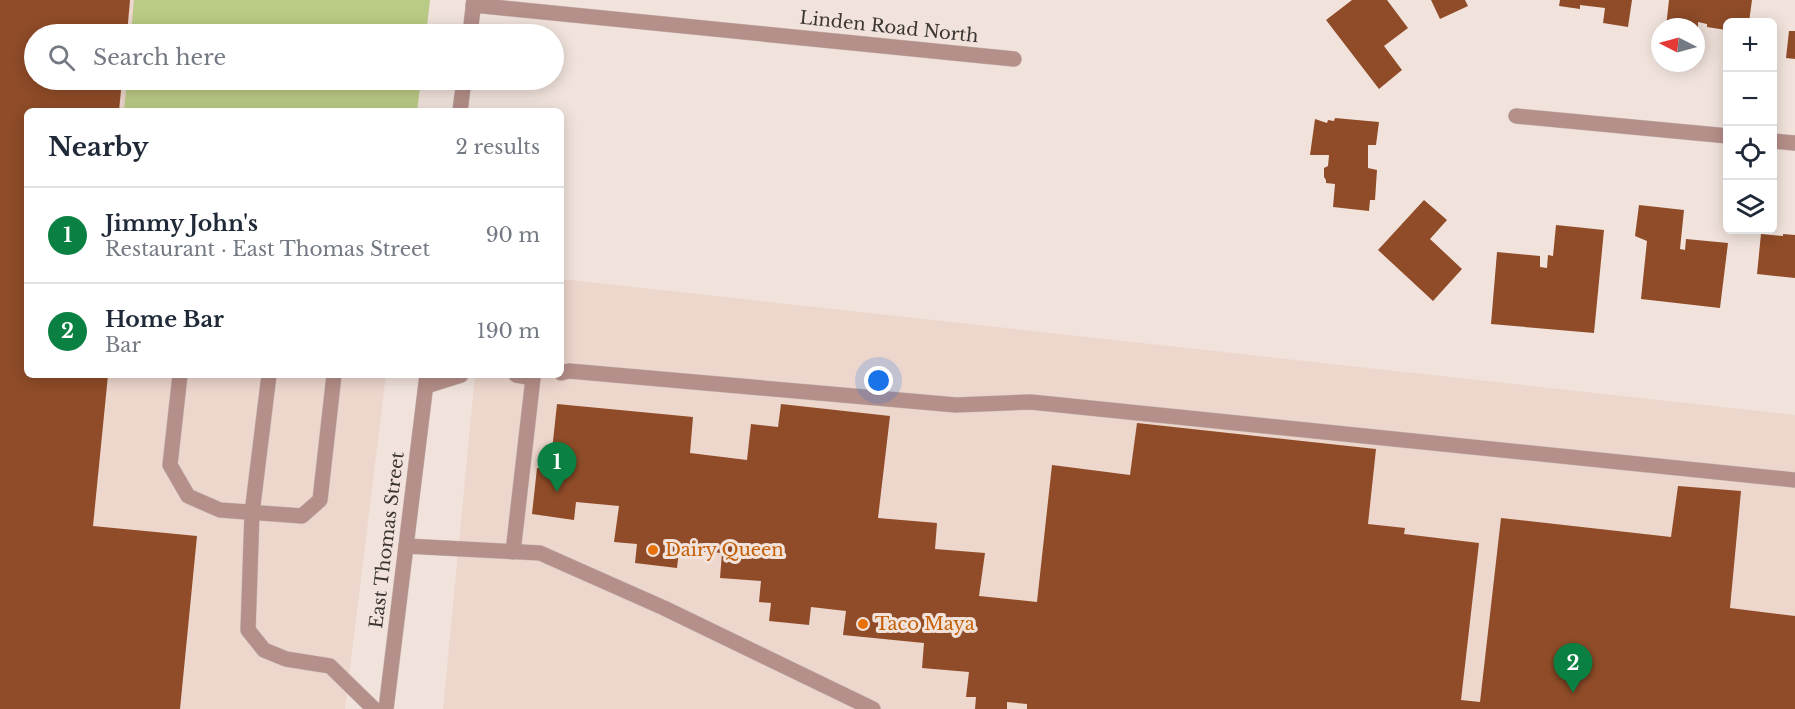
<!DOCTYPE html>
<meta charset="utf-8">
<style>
:root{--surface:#fff;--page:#f2f2f3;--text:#1f2937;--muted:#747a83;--line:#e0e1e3;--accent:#0b8043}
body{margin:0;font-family:"Libre Baskerville",serif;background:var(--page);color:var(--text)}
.controls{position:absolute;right:18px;top:18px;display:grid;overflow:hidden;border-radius:9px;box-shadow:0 3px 15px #0003}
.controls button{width:54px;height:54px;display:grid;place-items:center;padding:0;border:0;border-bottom:2px solid var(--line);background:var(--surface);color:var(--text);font:30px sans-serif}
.compass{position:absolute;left:1651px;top:18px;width:54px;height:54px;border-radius:50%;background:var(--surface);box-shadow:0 3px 15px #0003;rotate:276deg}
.you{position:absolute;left:879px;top:381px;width:21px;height:21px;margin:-15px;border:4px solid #fff;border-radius:50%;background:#1a73e8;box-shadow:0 0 0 9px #1a73e833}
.badge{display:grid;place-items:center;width:39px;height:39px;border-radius:50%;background:var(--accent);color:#fff;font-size:20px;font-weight:700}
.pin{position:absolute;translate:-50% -50px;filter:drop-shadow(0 2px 3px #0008)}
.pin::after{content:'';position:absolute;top:32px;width:21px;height:18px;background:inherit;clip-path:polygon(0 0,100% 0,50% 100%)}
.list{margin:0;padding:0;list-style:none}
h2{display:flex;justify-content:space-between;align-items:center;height:78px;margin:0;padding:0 24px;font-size:26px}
h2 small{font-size:20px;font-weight:400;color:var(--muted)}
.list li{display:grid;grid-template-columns:39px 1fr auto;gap:18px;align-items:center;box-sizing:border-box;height:96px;padding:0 24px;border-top:2px solid var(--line)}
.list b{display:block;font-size:22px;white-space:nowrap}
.list p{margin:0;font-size:20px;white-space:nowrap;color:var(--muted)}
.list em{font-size:20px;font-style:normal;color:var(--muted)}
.icon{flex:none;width:33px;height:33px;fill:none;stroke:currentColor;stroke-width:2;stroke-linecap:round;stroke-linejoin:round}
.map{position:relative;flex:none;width:1795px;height:709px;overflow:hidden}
.search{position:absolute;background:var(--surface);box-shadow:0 3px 15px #0003;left:24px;top:24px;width:540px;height:66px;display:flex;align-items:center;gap:15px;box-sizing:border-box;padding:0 21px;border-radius:33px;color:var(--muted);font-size:22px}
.panel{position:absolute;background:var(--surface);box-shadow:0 3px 15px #0003;left:24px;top:108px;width:540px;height:270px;border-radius:9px}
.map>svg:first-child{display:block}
</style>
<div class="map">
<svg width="1795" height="709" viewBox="0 0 1795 709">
<rect width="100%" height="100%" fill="#f1e3dc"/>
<g fill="#edd6cc">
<path d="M0,0h430l-4,34h-392v46h387l-4,31h-390v264h359l-41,334h-345z"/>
<path d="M561,279l1234,136v294h-1352l32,-334h86z"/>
</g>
<g fill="#bacb85">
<path d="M134,0h296l-4,34h-295z"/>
<path d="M127,80h294l-4,31h-293z"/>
</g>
<g fill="#904c28">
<path d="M0,0h130l-3,34h-93v46h88l-3,31h-92v264h81l-15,151 104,10 -17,173h-180z"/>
<path d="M1352,0h35l21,28 -24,18 18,24 -23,19 -53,-69z"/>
<path d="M1431,0h34l3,6 -28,13z"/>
<path d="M1560,0h72l-4,27 -25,-4 2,-15 -25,-3v4l-21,-3z"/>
<path d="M1669,0h83l-3,22h-21l-2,8 -19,-3v-3l-9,-2v5h-32z"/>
<path d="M1789,31h6v28l-9,-1z"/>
<path d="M1335,118l44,4 -3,23h-8v23l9,2 -2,30h-5l-1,11 -36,-4 2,-23 -9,-1v-3l-2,-3v-9l4,-2 1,-11h-19l5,-36 12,4 1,-3 6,1z"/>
<path d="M1424,200l23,20 -17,19 32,30 -29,32 -55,-51z"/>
<path d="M1639,205l45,5 -4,39 5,1 1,-11 42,4 -8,65 -79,-9 6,-58 -12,-5z"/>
<path d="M1556,225l48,5 -10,103 -103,-9 6,-72 43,4v11l7,1 1,-13 5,1z"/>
<path d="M1761,234l22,2v-2l12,1v43l-38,-4z"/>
<path d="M557,404l136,13 -3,36 57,7 4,-36 27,3 3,-23 109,12 -12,102 59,5 -2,26 50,4 -6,43 58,6 15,-137 78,10 7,-52 239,26 -8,75 37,4 -1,6 75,9 -18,157 19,2 21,-184 170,19 7,-51 63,5 -11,117 65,8v93h-768v-5l-20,-2v7h-32l1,-12h-10l3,-25 -47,-4 2,-25 -81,-8 3,-24 -35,-4 -2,18 -40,-4 2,-18 -12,-1 2,-21 -41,-3 2,-25 -43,-3 -2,18 -42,-5 2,-19 -23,-2 5,-36 -43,-4 -2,18 -42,-6 5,-46 13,1z"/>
</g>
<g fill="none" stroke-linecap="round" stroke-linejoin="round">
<g stroke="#cdc0ba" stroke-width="16">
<g id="minor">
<path d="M473,5l541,54"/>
<path d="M470,34l4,-34"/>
<path d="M460,111l4,-31"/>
<path d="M1516,116l212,20"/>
<path d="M1772,141l23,2"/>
<path d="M561,373l8,-2 387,34 75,-3 764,78"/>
<path d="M180,375l-10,90 18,31 32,14 82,6 18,-16 14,-125"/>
<path d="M269,375l-17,138 -4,117 16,20 22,9 44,7 44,43"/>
<path d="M426,386l35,-11"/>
<path d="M406,546l134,7 124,55 209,101"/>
<path d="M513,552l20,-174 -17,-3"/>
<path d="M386,709l41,-334"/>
</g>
</g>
<use href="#minor" stroke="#b58f89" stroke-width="15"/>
</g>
<g fill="#e8710a" stroke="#f1e3dc" stroke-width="2">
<circle cx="653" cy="550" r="6"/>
<circle cx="863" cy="624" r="6"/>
</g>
<g text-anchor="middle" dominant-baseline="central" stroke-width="6" stroke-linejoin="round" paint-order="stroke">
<g font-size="18" fill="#3c3633" stroke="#f1e3dc">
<text transform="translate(889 27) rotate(6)">Linden Road North</text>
<text transform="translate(387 540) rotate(-83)">East Thomas Street</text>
</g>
<g font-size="18" fill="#c56008" stroke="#f1e3dc" text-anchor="start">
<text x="665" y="550">Dairy Queen</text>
<text x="875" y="624">Taco Maya</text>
</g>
</g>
</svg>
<div class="controls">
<button>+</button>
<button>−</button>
<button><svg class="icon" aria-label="locate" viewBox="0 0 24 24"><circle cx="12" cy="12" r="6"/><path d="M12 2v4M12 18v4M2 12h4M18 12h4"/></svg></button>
<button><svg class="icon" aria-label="layers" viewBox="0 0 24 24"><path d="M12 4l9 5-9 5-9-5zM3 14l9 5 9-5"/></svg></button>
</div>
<svg class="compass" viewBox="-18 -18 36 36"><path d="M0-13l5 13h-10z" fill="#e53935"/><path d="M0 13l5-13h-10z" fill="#747a83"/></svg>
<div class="you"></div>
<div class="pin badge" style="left:557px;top:492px">1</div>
<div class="pin badge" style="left:1573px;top:693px">2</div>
<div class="search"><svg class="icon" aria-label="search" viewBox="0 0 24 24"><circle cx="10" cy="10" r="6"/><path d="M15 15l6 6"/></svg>Search here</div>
<section class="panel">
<h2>Nearby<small>2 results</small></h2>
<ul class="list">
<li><span class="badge">1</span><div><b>Jimmy John's</b><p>Restaurant · East Thomas Street</p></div><em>90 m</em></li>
<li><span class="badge">2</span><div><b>Home Bar</b><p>Bar</p></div><em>190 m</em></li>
</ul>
</section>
</div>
